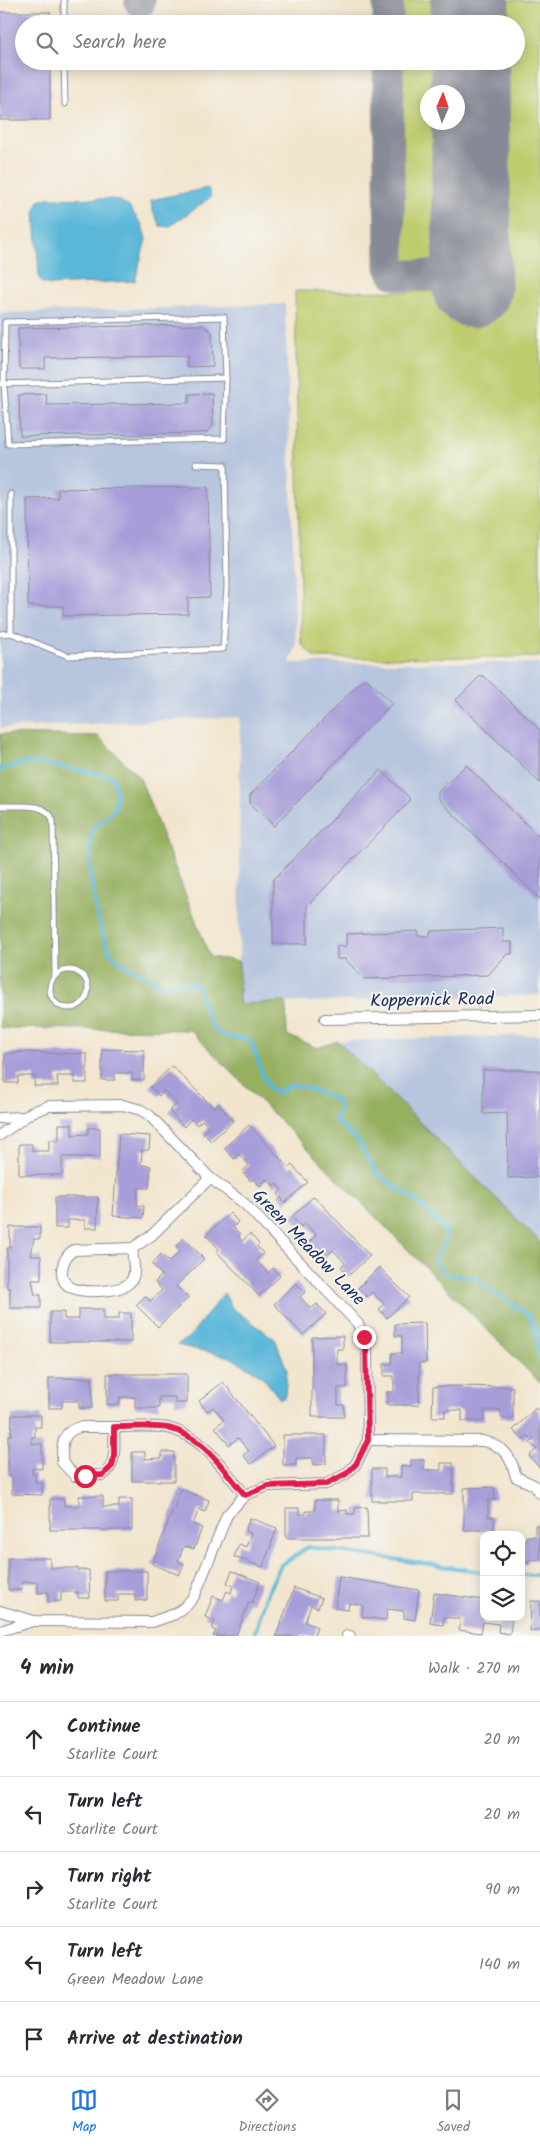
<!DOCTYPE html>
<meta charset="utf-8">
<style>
:root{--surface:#fff;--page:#f7f7f7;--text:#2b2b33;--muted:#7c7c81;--line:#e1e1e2;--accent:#1a73e8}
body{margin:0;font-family:Kalam,sans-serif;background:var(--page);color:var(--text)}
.controls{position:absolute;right:15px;bottom:15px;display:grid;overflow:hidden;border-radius:10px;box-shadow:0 2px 12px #0003}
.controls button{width:45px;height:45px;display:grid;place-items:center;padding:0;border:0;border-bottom:1px solid var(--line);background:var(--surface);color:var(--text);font:25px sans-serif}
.compass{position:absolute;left:420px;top:85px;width:45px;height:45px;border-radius:50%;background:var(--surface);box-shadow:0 2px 12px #0003;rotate:2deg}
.stop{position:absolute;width:15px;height:15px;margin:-11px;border:4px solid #e11d48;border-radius:50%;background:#fff}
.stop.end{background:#e11d48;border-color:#fff;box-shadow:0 1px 5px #0008}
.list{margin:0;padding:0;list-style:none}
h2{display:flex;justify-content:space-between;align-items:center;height:65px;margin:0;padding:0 20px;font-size:21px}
h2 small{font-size:16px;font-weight:400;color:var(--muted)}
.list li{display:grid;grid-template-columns:32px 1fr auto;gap:15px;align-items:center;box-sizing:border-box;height:75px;padding:0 20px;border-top:1px solid var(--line)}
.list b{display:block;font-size:19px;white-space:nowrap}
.list p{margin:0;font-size:16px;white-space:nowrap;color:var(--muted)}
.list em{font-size:16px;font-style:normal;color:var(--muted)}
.icon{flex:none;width:28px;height:28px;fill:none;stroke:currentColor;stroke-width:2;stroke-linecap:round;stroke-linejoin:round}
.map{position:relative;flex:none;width:540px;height:1636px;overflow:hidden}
.search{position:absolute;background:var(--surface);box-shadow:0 2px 12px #0003;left:15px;right:15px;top:15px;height:55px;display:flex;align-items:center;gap:12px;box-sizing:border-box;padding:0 18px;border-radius:28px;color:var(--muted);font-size:19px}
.sheet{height:440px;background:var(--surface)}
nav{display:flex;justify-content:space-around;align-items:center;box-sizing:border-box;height:70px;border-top:1px solid var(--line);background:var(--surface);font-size:14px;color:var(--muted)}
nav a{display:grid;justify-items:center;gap:2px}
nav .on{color:var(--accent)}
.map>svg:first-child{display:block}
</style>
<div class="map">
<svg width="540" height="1636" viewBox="0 0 540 1636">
<rect width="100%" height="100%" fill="#f6f6f2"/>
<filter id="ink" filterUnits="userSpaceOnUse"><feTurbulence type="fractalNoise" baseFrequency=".02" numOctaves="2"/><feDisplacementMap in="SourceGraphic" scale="10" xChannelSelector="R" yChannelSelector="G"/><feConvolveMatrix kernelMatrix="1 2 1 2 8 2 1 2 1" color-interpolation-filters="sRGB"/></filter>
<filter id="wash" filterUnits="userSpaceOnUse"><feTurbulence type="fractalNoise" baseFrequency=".0096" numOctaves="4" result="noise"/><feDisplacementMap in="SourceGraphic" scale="20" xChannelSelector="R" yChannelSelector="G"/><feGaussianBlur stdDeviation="1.12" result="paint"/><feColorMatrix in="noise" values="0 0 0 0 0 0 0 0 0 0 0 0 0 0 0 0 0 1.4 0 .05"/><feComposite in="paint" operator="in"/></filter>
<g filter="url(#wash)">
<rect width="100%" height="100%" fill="#f2e5ce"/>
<g fill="#b7c5de">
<path d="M285,304l11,342 -6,17h250v332l-301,9 1,-287 -240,11v-415z"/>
<path d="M540,1035v207l-202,-201z"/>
</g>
<g fill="#becc6e" stroke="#6c7e66">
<rect x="396" y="0" width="49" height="24"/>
<path d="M492,0h48v657l-225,1 -14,-15 -6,-352 199,1 -2,-231h24v-37h-24z"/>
<path d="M396,61h49v31h-17v30l17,1 1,138c-13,7 -32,8 -45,-1l-4,-23z"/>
</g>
<path fill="#96b061" stroke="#587060" d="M0,734l98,2 42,42 70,179 29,4v43l47,-2 1,33 30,13 21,-7 202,201v141l-350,-353 -190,-2z"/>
<g fill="#5ab7d8" stroke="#3a739b">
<path d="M208,188l3,9 -42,30 -9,-1 -8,-17 -1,-9z"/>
<path d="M48,198l62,1 9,1 10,7 13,18 4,14 -11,42 -85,4 -8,-2 -3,-6 -4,-66 4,-10z"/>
<path d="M224,1293l8,15 43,31 12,31 -2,27 -5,2 -18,-23 -16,-10 -16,-9 -53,-12 12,-8z"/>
</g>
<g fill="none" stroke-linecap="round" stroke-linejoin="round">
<g stroke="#5ab7d8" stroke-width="4">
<path d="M0,770l22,-7h16l74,13 4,13v17c-6,10 -18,15 -23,25 -10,20 5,107 19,123 10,12 29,19 42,26l4,6c14,1 25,-7 38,-1 9,17 9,42 28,51 9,4 18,-1 27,5l13,37 7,12 7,2c4,-1 7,-5 11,-6 11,-2 39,9 48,15l3,8 -6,10 24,22 20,34 37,25 30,29v13l-10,15c4,23 24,18 42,21l17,15 34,21 7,14 5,33"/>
<path d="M521,1575h19"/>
<path d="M254,1636l13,-43 14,-28 27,-18 176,25"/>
</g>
<g stroke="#868a96" stroke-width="31">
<path d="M140,0v2"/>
<path d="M388,0v24"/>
<path d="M388,61l2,206 5,7 5,1 72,1"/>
</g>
<g stroke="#868a96" stroke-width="79">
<path d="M470,0v24"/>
<path d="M470,61l2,227"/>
</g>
</g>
<g id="blocks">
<g fill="#a79ed9">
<path d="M0,12h50v12h-26v37h26v59h-50z"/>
<path d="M203,325l9,7 1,34 -26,1v-11l-142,2v11h-26l-1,-41z"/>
<path d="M212,393l1,33 -7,7 -186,3 -1,-41 27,-1 1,11 142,-2v-9z"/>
<path d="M208,487l2,110 -22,1v16l-125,2v-10h-35l-1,-107 31,-1v-9z"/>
<path d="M480,676h4l56,54v53l-84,-83z"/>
<path d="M362,680h6l24,23 -118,123 -24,-23v-8z"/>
<path d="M466,765l74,73v61l-102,-100v-7z"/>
<path d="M381,770l28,27v5l-102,104v38h-34v-64z"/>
<path d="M503,928v14h9v12h-5l-19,21 -124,4 -19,-20h-8v-13h9v-12l72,-3v5h12v-5z"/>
<path d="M102,1049l42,1v30h-12v-7h-17v7h-13z"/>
<path d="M19,1052l68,2v29h-12v-7h-18l1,10h-24l1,-10h-17v7h-13v-29z"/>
<path d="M172,1066l42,42 4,-4 15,17 -22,20 -8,-8 6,-6 -7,-7 -5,5 -6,-6 -7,8 -15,-16 8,-7 -13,-13 -5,5 -9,-9z"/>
<path d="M483,1070h57v107l-32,1 -1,-65 -24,1z"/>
<path d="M59,1124h13v11l16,-1v-6h12v29h-38v18h-43v-31h13v7h17v-11h10z"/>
<path d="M249,1125l40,43 3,-3 16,17 -23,21 -7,-9 4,-4 -6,-7 -2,3 -7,-7 -7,7 -7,-7 -2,2 -9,-9 7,-7 -10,-11 -5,5 -10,-11z"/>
<path d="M119,1134l31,2 -1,14h-7l-1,15 10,1 -2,22h-11l-1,17 7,1 -1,12 -30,-2z"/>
<path d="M314,1196l56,60 -21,19 -8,-8 4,-4 -12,-13 -10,9 -15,-16 8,-8 -11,-12 -4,4 -9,-10z"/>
<path d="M55,1197h43l-1,31h-12v-8h-17v8h-13z"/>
<path d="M230,1213l8,9 -5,5 7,7 -2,2 4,5 8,-7 9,10 -2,2 6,7 -7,7 12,13 5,-5 7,8 -21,20 -42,-44 2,-3 -13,-14z"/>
<path d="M10,1227h30v12h-6l-3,17h10v24h-9l3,15h6v13h-31v-20h-3v-40h3z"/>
<path d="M184,1238l20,21 -28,27 12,12 -30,29 -22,-22 9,-9 5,5 12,-11 -7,-8 7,-7 -10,-11 9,-10 8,8 11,-11 -4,-5z"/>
<path d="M379,1267l30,30 -22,21 -8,-9 5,-5 -12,-12 -5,5 -9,-9z"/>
<path d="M296,1283l9,9 -5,5 11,12 6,-5 9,10 -23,21 -29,-31z"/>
<path d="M79,1309h24v10h16v-6h12v29h-81v-30h14v7h15z"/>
<path d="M425,1323l1,40h-7v42h-32v-13h7v-16h-10v-12h8v-11h10v-17h-7v-12z"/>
<path d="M343,1336v13h-6v16h10v23h-9v17h6v12h-32v-80z"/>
<path d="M107,1374h80v29h-12v-6h-16v11h-24v-11h-15v7l-13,1z"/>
<path d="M49,1378h43v30h-13v-7h-17v7h-13z"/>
<path d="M223,1382l51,64 -23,18 -8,-9 6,-4 -11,-13 -9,7 -14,-18 9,-7 -11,-13 -6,4 -8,-10z"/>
<path d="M453,1386l60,1v31h-12v-8h-17v11h-22v-11h-17v7h-13l1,-30z"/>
<path d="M536,1408l4,5v55l-11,-12 8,-7 -7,-6 3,-3 -5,-5 -5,5 -10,-10z"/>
<path d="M12,1415h29v12h-6v10h-3v7h10v25l-10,-1v6h3v8h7v13l-30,-1v-18h-4v-41h3z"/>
<path d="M283,1435h43v29l-13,1v-7h-17v7h-13z"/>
<path d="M132,1452h13v7l17,-1v-6h12v29h-42z"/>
<path d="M411,1460h13v10h17v-7h12v31h-40v7h-41v-32h13v8h16v-11h10z"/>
<path d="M494,1487l1,13h-7v17h6v13h-30v-42z"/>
<path d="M181,1489l28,11 -4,12 -6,-3 -6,15 9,4 -8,21 -10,-3 -6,15 6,3 -5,11 -27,-11z"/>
<path d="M79,1496h24v11h16v-8h13v31h-82v-31h14v7h15z"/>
<path d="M315,1500h23v11l9,-1v4h8v-6l12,-1 1,31h-82v-30h13v6h7v-3h9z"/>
<path d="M250,1518l27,10 -14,39 -29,-10 5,-13 7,3 5,-14 -6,-2z"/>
<path d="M535,1525h5v35h-12v4h-7v-24h5v-4h9z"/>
<rect x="506" y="1533" width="13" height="2"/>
<path d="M8,1558h42v10h28v2h11l1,28h-12v-6h-17v9l-13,1v-10l-10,1v-11h-16v8h-14z"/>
<path d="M105,1571h42v29l-12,1v-7h-17v7h-13z"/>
<path d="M232,1571l28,11 -8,21 -3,-1 -13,34h-23l3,-5 -4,-2 3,-8 -10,-4 8,-21 10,4 4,-9 4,2 2,-7 -6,-3z"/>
<path d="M339,1577l80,13 -4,30 -11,-2v-7l-17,-2 -1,11 -24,-3 1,-12 -14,-2 -1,7 -13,-2z"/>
<path d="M294,1588l28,10 -4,10 -7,-3 -6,17 12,5 -3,9h-38z"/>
<path d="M434,1593l50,7v17h28l-2,17 -12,-2 1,-8 -16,-2 -2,11 -22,-3 1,-11 -16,-2 -1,8 -13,-2z"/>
<path d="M531,1601h9v30h-10z"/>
</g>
</g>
</g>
<g filter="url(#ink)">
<use href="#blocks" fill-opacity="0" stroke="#868a96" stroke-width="1"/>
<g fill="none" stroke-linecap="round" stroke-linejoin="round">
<g stroke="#868a96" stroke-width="7">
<g id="service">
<path d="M64,24v-24"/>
<path d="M64,61l1,43"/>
<path d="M224,317l2,61 -2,61 -216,5 -4,-60 1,-62z"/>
<path d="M0,384l226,-6"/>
<path d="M11,633v-139"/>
<path d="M0,634l11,-1 57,23 155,-7 4,-62 -2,-122 -29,-1"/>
<path d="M0,806c17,1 46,-5 53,14l2,155"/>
<circle cx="69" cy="989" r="19"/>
</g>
</g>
<g stroke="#868a96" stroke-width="12">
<g id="minor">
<path d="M325,1019l215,-4"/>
<path d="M0,1118l23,-1"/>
<path d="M0,1135l32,-23 17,-6 74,-1 18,5 8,5 61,63 35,26 113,120 9,26 1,90 -12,24 -10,10 -20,10 -58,2 -23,9 -18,20 -32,80 -9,11 -11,8 -23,8 -118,-1 -34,-10"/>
<path d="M133,1248c-2,11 5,23 -2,33 -9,12 -47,12 -59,7 -17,-8 -10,-31 2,-38z"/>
<path d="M133,1248l19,-13 58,-57"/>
<path d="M80,1427h34c0,17 4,37 -11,48l-28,1 -13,-14c0,-16 -1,-31 18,-35z"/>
<path d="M114,1427c17,0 37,-2 54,1 35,8 55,41 77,67"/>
<path d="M368,1440l115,1c21,5 28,15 33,36l18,8 6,8"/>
<path d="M0,1631l33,-10"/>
<path d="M347,1636h3"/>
</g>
</g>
<use href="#service" stroke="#fff" stroke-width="5"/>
<use href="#minor" stroke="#fff" stroke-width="10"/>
</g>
</g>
<g fill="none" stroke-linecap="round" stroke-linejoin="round" filter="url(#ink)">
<path stroke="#e11d48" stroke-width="6" d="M85,1476l18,-1 9,-9 2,-9v-30c17,0 37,-2 54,1 35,8 55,41 77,67l23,-9 58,-2 20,-10 10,-10 12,-24 -2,-90 -2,-13"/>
</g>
<g text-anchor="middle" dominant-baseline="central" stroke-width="4" stroke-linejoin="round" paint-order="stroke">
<g font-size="18" fill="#1b2f5e" stroke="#f6f6f2">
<text transform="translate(432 1001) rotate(-1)">Koppernick Road</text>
<text transform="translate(308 1248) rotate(46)">Green Meadow Lane</text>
</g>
</g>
</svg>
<div class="controls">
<button><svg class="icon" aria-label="locate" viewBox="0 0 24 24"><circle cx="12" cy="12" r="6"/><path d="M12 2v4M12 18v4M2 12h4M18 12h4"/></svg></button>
<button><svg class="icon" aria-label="layers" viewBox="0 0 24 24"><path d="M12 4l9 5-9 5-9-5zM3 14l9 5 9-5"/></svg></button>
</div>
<svg class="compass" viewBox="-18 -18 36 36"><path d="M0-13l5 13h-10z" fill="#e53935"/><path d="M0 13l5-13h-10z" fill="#7c7c81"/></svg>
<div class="stop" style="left:85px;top:1476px"></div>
<div class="stop end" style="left:364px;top:1337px"></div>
<div class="search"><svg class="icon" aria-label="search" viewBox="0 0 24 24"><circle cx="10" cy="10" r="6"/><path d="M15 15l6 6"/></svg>Search here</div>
</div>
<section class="sheet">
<h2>4 min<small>Walk · 270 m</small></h2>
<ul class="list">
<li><svg class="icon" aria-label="ahead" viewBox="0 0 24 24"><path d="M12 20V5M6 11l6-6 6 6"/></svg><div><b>Continue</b><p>Starlite Court</p></div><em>20 m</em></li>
<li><svg class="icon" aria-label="left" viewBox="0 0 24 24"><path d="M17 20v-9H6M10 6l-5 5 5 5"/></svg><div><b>Turn left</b><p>Starlite Court</p></div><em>20 m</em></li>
<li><svg class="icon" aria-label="right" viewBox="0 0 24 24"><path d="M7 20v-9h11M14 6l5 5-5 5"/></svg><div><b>Turn right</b><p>Starlite Court</p></div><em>90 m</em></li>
<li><svg class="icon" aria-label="left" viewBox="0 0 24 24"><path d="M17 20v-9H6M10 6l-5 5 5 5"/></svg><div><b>Turn left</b><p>Green Meadow Lane</p></div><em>140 m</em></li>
<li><svg class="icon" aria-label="arrive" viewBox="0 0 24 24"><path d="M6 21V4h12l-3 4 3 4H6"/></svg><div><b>Arrive at destination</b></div></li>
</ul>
</section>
<nav>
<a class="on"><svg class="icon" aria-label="map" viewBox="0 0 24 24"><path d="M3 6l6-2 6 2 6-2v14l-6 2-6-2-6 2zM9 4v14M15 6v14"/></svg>Map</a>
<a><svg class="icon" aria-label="directions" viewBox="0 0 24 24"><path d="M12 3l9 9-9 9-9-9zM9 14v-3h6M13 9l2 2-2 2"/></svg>Directions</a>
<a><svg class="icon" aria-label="saved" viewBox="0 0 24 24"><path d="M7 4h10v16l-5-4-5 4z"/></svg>Saved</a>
</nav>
